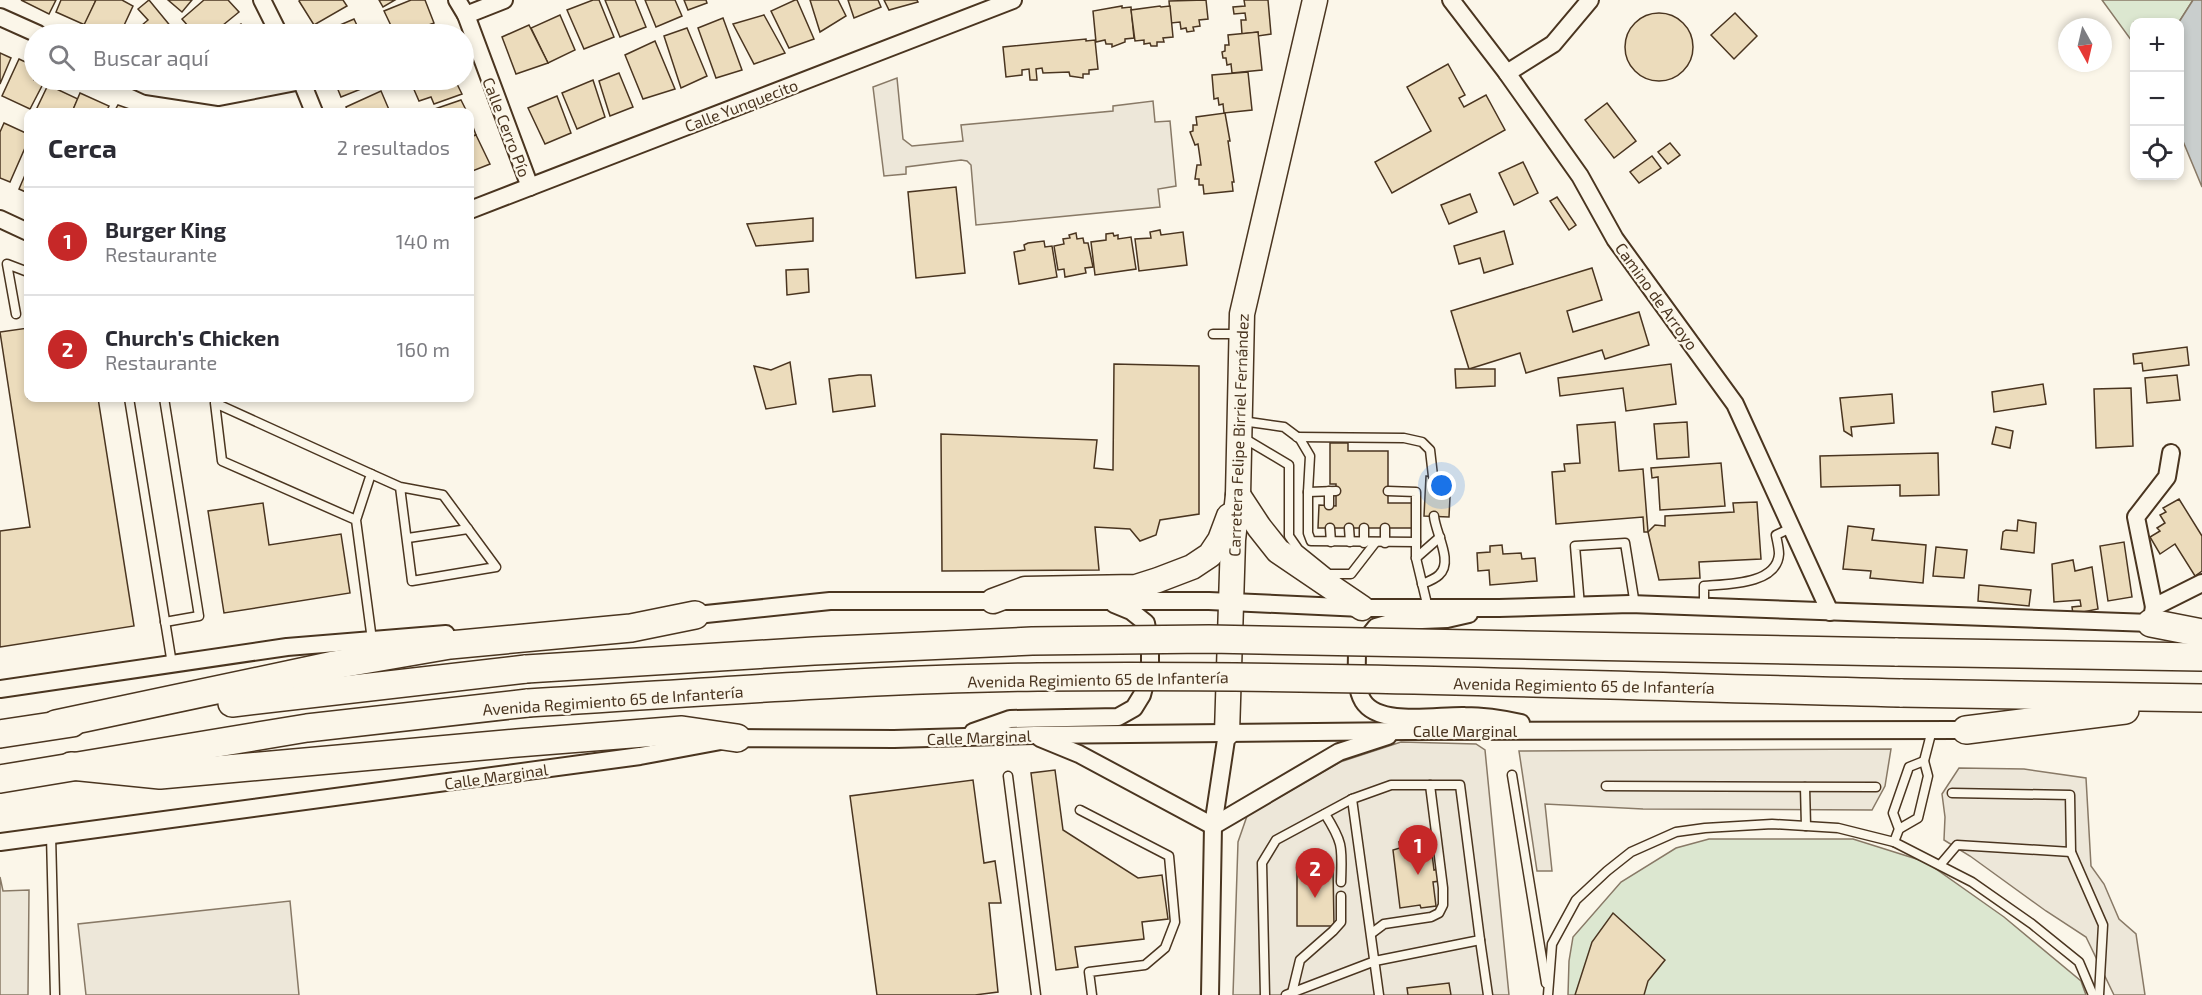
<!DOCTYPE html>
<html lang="es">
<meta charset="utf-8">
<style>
:root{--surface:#fff;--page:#f7f7f7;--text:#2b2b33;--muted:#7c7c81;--line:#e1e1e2;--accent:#c62828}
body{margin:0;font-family:"Exo 2",sans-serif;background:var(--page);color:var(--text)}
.controls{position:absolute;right:18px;top:18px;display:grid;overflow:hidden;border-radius:12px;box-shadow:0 3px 9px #0003}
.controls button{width:54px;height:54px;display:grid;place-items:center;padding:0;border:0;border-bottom:2px solid var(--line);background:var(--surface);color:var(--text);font:30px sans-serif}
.compass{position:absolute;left:2058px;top:18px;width:54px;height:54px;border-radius:50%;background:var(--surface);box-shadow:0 3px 9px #0003;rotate:172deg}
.you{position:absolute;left:1442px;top:486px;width:21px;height:21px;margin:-15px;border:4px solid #fff;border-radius:50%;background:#1a73e8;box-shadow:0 0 0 9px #1a73e833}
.badge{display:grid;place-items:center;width:39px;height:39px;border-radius:50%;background:var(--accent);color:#fff;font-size:20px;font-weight:700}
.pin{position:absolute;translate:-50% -50px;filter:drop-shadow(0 2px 3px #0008)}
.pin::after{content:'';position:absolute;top:32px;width:21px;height:18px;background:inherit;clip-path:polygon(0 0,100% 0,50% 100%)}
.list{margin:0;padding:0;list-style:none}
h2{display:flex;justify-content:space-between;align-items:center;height:78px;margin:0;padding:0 24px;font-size:26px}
h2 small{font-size:20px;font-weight:400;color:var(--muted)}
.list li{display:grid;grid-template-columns:39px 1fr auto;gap:18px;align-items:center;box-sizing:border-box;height:108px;padding:0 24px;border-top:2px solid var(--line)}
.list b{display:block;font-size:22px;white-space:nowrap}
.list p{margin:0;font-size:20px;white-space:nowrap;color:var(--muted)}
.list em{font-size:20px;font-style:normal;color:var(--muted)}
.icon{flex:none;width:33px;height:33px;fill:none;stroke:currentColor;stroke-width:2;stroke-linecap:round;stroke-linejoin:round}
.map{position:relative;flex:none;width:2202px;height:995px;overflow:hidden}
.search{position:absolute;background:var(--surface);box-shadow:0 3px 9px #0003;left:24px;top:24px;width:450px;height:66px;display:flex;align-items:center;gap:15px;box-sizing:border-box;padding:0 21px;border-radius:33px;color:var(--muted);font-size:22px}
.panel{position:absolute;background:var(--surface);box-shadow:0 3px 9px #0003;left:24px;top:108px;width:450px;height:294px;border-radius:12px}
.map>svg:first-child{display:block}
</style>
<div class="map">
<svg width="2202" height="995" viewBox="0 0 2202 995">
<rect width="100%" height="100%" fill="#fbf6e9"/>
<g fill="#dce7d0" stroke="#887966" stroke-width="1.5">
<path d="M2102,0h91l-14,22h-45v22z"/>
<path d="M1709,839h144l73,23 78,55 77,64 5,14h-518l1,-34 4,-24 48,-55 55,-34z"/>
</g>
<g fill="#ede7d9" stroke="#887966" stroke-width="1.5">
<path d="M897,78l6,61 9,7 51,-5 -2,-16 152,-14v-5l40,-5 2,21 15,-1 6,65 -18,3 2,18 -184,18 -5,-60 -4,-4 -6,-1 -55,7v7l-22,2 -11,-89z"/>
<path d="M1401,742l75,2 9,6 24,245h-276l5,-153 9,-26 93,-54z"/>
<path d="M1891,749l-6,37 -13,24 -229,-1 -98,-5 7,67h-15l-18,-120z"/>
<path d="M1959,768l65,1 62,9 5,88 13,18 15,35 17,15 9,61h-31l-28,-58 -40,-26 -76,-55 -26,-16 1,-23 -3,-23z"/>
<path d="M0,877l3,14 26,-1 -1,105h-28z"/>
<path d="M290,901l9,94h-213l-8,-71z"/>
</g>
<path fill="#c9cecd" stroke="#887966" stroke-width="1.5" d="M2193,0h9v187l-22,-53 -1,-112z"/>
<g fill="#ecdcbc" stroke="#4a3520" stroke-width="1.5">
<path d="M21,0h35l-7,14z"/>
<path d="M61,0h35l-11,25 -29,-13z"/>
<path d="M96,0h26l11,6 -13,28h-25l-13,-5z"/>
<path d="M149,0l28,34h-39l-3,-3 13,-11 -10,-11z"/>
<path d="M168,0h24l-10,12z"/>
<path d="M204,0h24l11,12 -27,22h-17l-13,-15z"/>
<path d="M300,0h43l4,6 -33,19 -15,-24z"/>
<path d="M379,0h16l-12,7z"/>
<path d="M411,0h14l9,23 -29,11h-10l-11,-23z"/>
<path d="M593,0h6l15,37 -30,12 -17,-39z"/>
<path d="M605,0h30l11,27 -26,10z"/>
<path d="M645,0h30l7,16 -26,11z"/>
<path d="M684,0h22l1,3 -19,7z"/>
<path d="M795,0h2l17,39 -25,9 -18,-37z"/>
<path d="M810,0h28l8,16 -26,16z"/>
<path d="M848,0h30l3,7 -27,11z"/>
<path d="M884,0h33l1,2 -29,8z"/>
<path d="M1206,0l2,19 -9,1 1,6 -7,1 1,4 -7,1 -1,-4 -5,1 -1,-7 -9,1 -2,-22z"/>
<path d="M1244,0h24l3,34 -13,2v-4l-16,2 -1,-14h5l-1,-7 -11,1 -1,-7 12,-1z"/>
<path d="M1122,6v2l9,-1 3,31 -9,1v3l-13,5v-3h-6l-1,-4 -9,2 -3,-31z"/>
<path d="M1160,6l1,1 9,-1 3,31 -10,1 1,4h-7v4h-6l-1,-3 -6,1v-4l-9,1 -4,-31z"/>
<path d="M1735,13l22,23 -23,23 -23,-24z"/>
<circle cx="1659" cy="47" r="34"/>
<path d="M560,15l15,35 -27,13 -17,-35z"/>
<path d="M764,15l21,38 -31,11 -21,-40z"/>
<path d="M723,18l19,52 -26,8 -18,-50z"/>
<path d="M354,19l7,15h-42z"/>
<path d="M241,24l7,10h-24z"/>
<path d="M529,25l19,38 -32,11 -14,-37z"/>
<path d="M687,28l20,48 -26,12 -17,-52z"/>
<path d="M436,29l2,5h-15z"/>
<path d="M1258,32l4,38 -30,3 -1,-9 -4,1 -1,-7h-3l-1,-6 3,-1v-6h4l-1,-10z"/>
<path d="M1086,39v2l9,-1 3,29 -9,1v4h-6v4l-13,-2 -1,-4 -26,1 -1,-5 -6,1 1,11h-7l-1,-11 -7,1v5l-16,2 -3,-30z"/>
<path d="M655,41l20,48 -32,10 -18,-44z"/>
<path d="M0,53l11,5 -11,26z"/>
<path d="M19,59l15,7v14h11l-15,29 -28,-13z"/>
<path d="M1448,64l17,31 -6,3 5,9 22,-12 19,35 -113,63 -17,-31 56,-31 -24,-44z"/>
<path d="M1248,72l4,38 -28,3 -1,-9 -4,1 -1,-7 -4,1 -2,-24z"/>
<path d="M619,73l14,34 -23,9 -11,-35z"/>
<path d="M334,80h46l1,1 -40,16z"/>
<path d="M425,80h30l7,14 -28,10 -3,-7 -12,4 -7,-16z"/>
<path d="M593,80l12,37 -28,12 -15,-36z"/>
<path d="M48,85l30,14 -6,13h-37z"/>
<path d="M381,91l9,21h-42l-2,-5z"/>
<path d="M80,93l29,13 -3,6h-34z"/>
<path d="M557,96l14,37 -26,11 -17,-36z"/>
<path d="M461,100l6,12h-41z"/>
<path d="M1607,103l29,38 -22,17 -29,-38z"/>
<path d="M118,105l20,7h-24z"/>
<path d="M1225,113l5,28h-2l6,41h-2l1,9 -29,3 -1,-9h-4v-6h-4l2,-14h4l-3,-21 -3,1 -5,-13 3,-1v-6h4l-1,-8z"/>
<path d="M470,119l6,16 -6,2z"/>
<path d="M4,123l24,11v7l-18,41 -10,-4v-46z"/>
<path d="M476,135l14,29 -20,8v-35z"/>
<path d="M1670,143l10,12 -12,9 -10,-12z"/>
<path d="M1652,156l9,12 -22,15 -9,-11z"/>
<path d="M1523,162l15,31 -24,12 -15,-32z"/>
<path d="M28,168v25l-9,-4z"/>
<path d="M956,187l9,86 -49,5 -8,-86z"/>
<path d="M1470,194l7,18 -28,12 -8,-19z"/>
<path d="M1557,197l19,28 -7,5 -19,-29z"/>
<path d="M813,218v23l-57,5 -9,-22z"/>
<path d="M1160,230l1,5 22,-3 4,33 -48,6 -4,-32 16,-1 -1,-6z"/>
<path d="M1504,231l9,33 -29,9 -4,-15 -21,6 -5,-18z"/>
<path d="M1076,233l1,6 6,-1 1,5h4l5,24 -8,1 1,5 -21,4 -1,-8 -6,1 -4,-24 10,-2 -1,-5 7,-1 -1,-3z"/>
<path d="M1113,233l1,3 4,-1v4l13,-2 5,32 -41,6 -4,-33 15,-2v-6z"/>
<path d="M1044,241l1,6 7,-1 5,31 -38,7 -5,-32 11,-2 -1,-5 4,-2z"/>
<path d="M1592,268l10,32 -35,11 6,21 66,-20 10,33 -44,14 -3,-9 -76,23 -6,-20 -51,16 -18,-58z"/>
<path d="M808,269l1,23 -22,3 -1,-25z"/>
<path d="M28,328v70h70l36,228 -134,21v-116l30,-4 -30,-195z"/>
<path d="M2187,347l2,18 -46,6 -1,-8 -8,1 -1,-10z"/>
<path d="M790,362l6,42 -30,5 -12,-43 17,4z"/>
<path d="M1114,364l85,2v148l-39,6 -4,15 -16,6 -10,-12 -35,-2 4,43 -157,1 -1,-137 156,6 -3,28 19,2z"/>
<path d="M1671,364l5,40 -50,7 -3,-23 -63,8 -2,-18z"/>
<path d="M1455,369h40v17l-39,2z"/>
<path d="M859,375h12l4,31 -42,6 -4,-33z"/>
<path d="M2177,375l3,25 -33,3 -2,-25z"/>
<path d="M2043,384l3,20 -52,8 -2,-20z"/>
<path d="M2131,388l2,58 -37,2 -2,-59z"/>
<path d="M1892,394l2,29 -43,4 1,9 -8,-5 -4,-33z"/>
<path d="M1615,422l4,49 24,-2 5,63h-4l-1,-15 -87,7 -4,-52 13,-1 -1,-7 16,-1 -3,-38z"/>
<path d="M1687,422l2,35 -32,2 -3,-35z"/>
<path d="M1996,427l17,4 -3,17 -18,-4z"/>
<path d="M1330,443h18v8h40v52h24v25h-94l1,-23 17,1v-22h-6z"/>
<path d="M1938,453l1,42 -39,1v-11l-79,2 -1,-31z"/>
<path d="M1721,463l4,43 -65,4 -2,-33 -6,1 -1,-10z"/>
<path d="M1426,476l25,1 -2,40 -25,-1z"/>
<path d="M2179,499l23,37v35l-7,5 -20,-32 -15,10 -10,-17 10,-6 -3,-3 8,-5 -5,-8 6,-3 -3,-4z"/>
<path d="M1757,502l4,57 -62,3 1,16 -41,2 -11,-48 7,-7 10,1v-10l69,-4 -1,-9z"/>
<path d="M263,503l6,42 72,-11 9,59 -126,20 -16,-102z"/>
<path d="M2018,520l18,3 -2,30 -33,-4 2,-17 3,-2 11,1z"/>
<path d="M1848,526l26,3 -2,11 54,5 -3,38 -53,-5 1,-7 -28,-2z"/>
<path d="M2124,542l8,55 -24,4 -8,-55z"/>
<path d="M1502,545l1,9 18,-1 1,6 13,-1 2,23 -47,4 -1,-15 -11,1 -1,-18 13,-1v-6z"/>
<path d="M1936,547l31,3 -3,28 -31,-2z"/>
<path d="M2073,560l2,11 17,-4 6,42 -25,5 -1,-7 9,-1 -1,-6 -26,2 -2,-38z"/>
<path d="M1979,585l52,5 -2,16 -51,-5z"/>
<path d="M1055,770l8,60 75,48 24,-3 6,44 -26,3 2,17 -69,8 3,20 -22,3 -25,-197z"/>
<path d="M973,780l11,83 11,-2 6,42h-12l9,89 -23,3h-98l-27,-199z"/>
<path d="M1426,838l1,9 4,-1 3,24 5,-1 1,12 -7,1 3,24 -15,2 -1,-3 -20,3 -7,-58 7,-2 -1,-6z"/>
<path d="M1297,869h36l1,57h-37z"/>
<path d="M1613,913l52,47 -17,21 -4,14h-69l17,-53z"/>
<path d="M1449,983l2,12h-43l-1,-7z"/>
</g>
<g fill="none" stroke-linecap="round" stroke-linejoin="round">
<g stroke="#4a3520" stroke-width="11">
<g id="lane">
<path d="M16,314l-9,-50 21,8"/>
<path d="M1213,334h28"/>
<path d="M129,398l43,266"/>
<path d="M164,398l35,218 -34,6"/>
<path d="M1242,421l42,6 16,12 10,17 -2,36v41l3,8 105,1"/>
<path d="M1242,437l47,28v71l9,13 31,25h22l24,-31"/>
<path d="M1297,437l107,1 18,4 8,8 3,26"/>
<path d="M371,474l29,13 43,8 53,72 -84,14 -12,-94"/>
<path d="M1329,491v14"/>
<path d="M1388,491l28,1v66l12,50"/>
<path d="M1308,492l28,-1"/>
<path d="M356,520l-134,-59 -7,-58 156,71 -15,46 16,120"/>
<path d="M1330,528l1,14"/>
<path d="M1349,528l1,14"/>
<path d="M1364,528v15"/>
<path d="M1385,528v15"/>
<path d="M408,538l60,-9"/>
<path d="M1416,558l24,-21"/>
<path d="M1422,584c5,-2 13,-5 17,-9 15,-13 -4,-43 -5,-59"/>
<path d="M1580,606l-5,-60 50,-3 10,62"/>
<path d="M1704,607v-21c22,-2 73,-1 75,-32 0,-6 -2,-13 -3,-19l15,-7"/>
<path d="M1512,775l34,208"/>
<path d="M1008,776l28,219"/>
<path d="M1606,786l270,1"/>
<path d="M1805,787l1,39"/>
<path d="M1952,793l118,2 1,57 32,73 -4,70"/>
<path d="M1080,810l89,46 6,66 -10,26 -20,17 -56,7 3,23"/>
<path d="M1325,814c19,30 17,34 16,68"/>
<path d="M1899,829l-6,-16 16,-46 15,-6"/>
<path d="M51,835l4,160"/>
<path d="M1894,842l5,-13 19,-11 10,-42 -4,-15 8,-31"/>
<path d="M1940,865l17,-20 114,7"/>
<path d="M1372,933l12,-9 47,-7 8,-4 4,-8v-17l-13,-103"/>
<path d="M1480,940l8,55"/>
<path d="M1292,993l8,-33 33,-29 8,-9v-26"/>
<path d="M1265,995l-3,-132 14,-23 76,-41"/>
<path d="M1286,995l89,-34 105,-21 -20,-155h-69l-39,14 27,196"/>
<path d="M1548,995l4,-51 24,-44 31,-29 24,-19 45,-20 29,-4 67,-4 66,4 56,14 78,40 60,42 47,38 14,33"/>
</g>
</g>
<g stroke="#4a3520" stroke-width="20">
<g id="street">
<path d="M262,0l17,34"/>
<path d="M457,0l9,15 64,172"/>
<path d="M1451,0l56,73 73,103 35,63 120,165 95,208"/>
<path d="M466,15l38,-15"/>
<path d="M0,17l38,17"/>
<path d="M1507,73l46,-29 37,-44"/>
<path d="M134,80l13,6 72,11 82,-16"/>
<path d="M301,80l13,32"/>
<path d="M470,210l543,-210"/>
<path d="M0,219l28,13"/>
<path d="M2154,607l-18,-90 31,-40 4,-24"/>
<path d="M1469,614l-22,5 -50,2 -21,6 -19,24c0,15 -2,37 6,50 16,26 75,14 102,15 19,0 38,3 56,7"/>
<path d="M687,616l143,-15h379l153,7h137l131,-4 521,19 3,-16 48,-24"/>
<path d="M0,689l287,-42 159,-13"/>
<path d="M973,732l37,-13 108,-2 16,-9 8,-13 8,-30v-20l-4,-22 -15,-12 -17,-7"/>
<path d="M1040,738l39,16 134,72 126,-74 49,-16"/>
<path d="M0,842l640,-86 97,-18 157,1 141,-4 371,-4 560,-1"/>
<path d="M1210,995l3,-169 14,-93"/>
</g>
</g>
<g stroke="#4a3520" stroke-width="27">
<g id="secondary">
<path d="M1238,495l21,32 19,24 84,57"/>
<path d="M993,601l32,-12 111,-2 22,-7 34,-13 18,-12 10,-15 9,-24"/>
<path d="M1227,733l6,-193 5,-45 4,-181 73,-314"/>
</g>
</g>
<g stroke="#4a3520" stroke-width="30">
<g id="primary">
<path d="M2151,623l51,10"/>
<path d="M1895,652l307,5"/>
<path d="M1900,693l302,5"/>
<path d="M232,703l294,-34"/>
<path d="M56,724l278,-59 116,-20 181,-17 64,-13"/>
<path d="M1966,730l159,-20"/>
<path d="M0,734l72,-11"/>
<path d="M71,766l89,9 357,-32 165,-13 55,8"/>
<path d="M0,779l307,-51 221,-25"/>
</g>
</g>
<use href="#lane" stroke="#fbf6e9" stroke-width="8"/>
<use href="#street" stroke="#fbf6e9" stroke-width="16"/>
<use href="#secondary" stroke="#fbf6e9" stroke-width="24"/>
<use href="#primary" stroke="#fbf6e9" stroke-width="27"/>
<g stroke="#4a3520" stroke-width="30" stroke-linecap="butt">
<g id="primary-bridge">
<path d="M526,669l288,-18 218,-10 177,-2 686,13"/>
<path d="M528,703c170,-10 340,-24 510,-26 287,-3 575,9 862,16"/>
</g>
</g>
<use href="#primary-bridge" stroke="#fbf6e9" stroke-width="27"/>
</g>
<g text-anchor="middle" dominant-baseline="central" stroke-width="4.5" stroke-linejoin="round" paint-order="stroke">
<g font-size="16" fill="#4a3520" stroke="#fbf6e9">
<text transform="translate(741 105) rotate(-21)">Calle Yunquecito</text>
<text transform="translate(507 127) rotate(69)">Calle Cerro Pío</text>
<text transform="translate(1657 296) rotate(54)">Camino de Arroyo</text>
<text transform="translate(1238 435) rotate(-88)">Carretera Felipe Birriel Fernández</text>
<text transform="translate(1098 679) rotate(-1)">Avenida Regimiento 65 de Infantería</text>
<text transform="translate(1584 685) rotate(1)">Avenida Regimiento 65 de Infantería</text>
<text transform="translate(613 700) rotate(-4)">Avenida Regimiento 65 de Infantería</text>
<text x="1465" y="730">Calle Marginal</text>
<text transform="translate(979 737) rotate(-2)">Calle Marginal</text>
<text transform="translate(496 776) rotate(-8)">Calle Marginal</text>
</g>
</g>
</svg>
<div class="controls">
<button>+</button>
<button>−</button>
<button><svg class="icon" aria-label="locate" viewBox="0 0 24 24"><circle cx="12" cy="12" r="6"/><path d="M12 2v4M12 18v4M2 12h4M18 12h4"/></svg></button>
</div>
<svg class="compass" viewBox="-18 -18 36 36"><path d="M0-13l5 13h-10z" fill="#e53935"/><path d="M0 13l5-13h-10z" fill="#7c7c81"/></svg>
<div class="you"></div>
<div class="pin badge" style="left:1418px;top:875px">1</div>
<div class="pin badge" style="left:1315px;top:898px">2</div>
<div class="search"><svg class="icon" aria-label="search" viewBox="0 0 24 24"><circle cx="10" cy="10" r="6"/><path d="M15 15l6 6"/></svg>Buscar aquí</div>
<section class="panel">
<h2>Cerca<small>2 resultados</small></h2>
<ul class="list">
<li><span class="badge">1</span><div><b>Burger King</b><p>Restaurante</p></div><em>140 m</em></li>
<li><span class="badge">2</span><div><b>Church's Chicken</b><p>Restaurante</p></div><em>160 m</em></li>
</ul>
</section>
</div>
